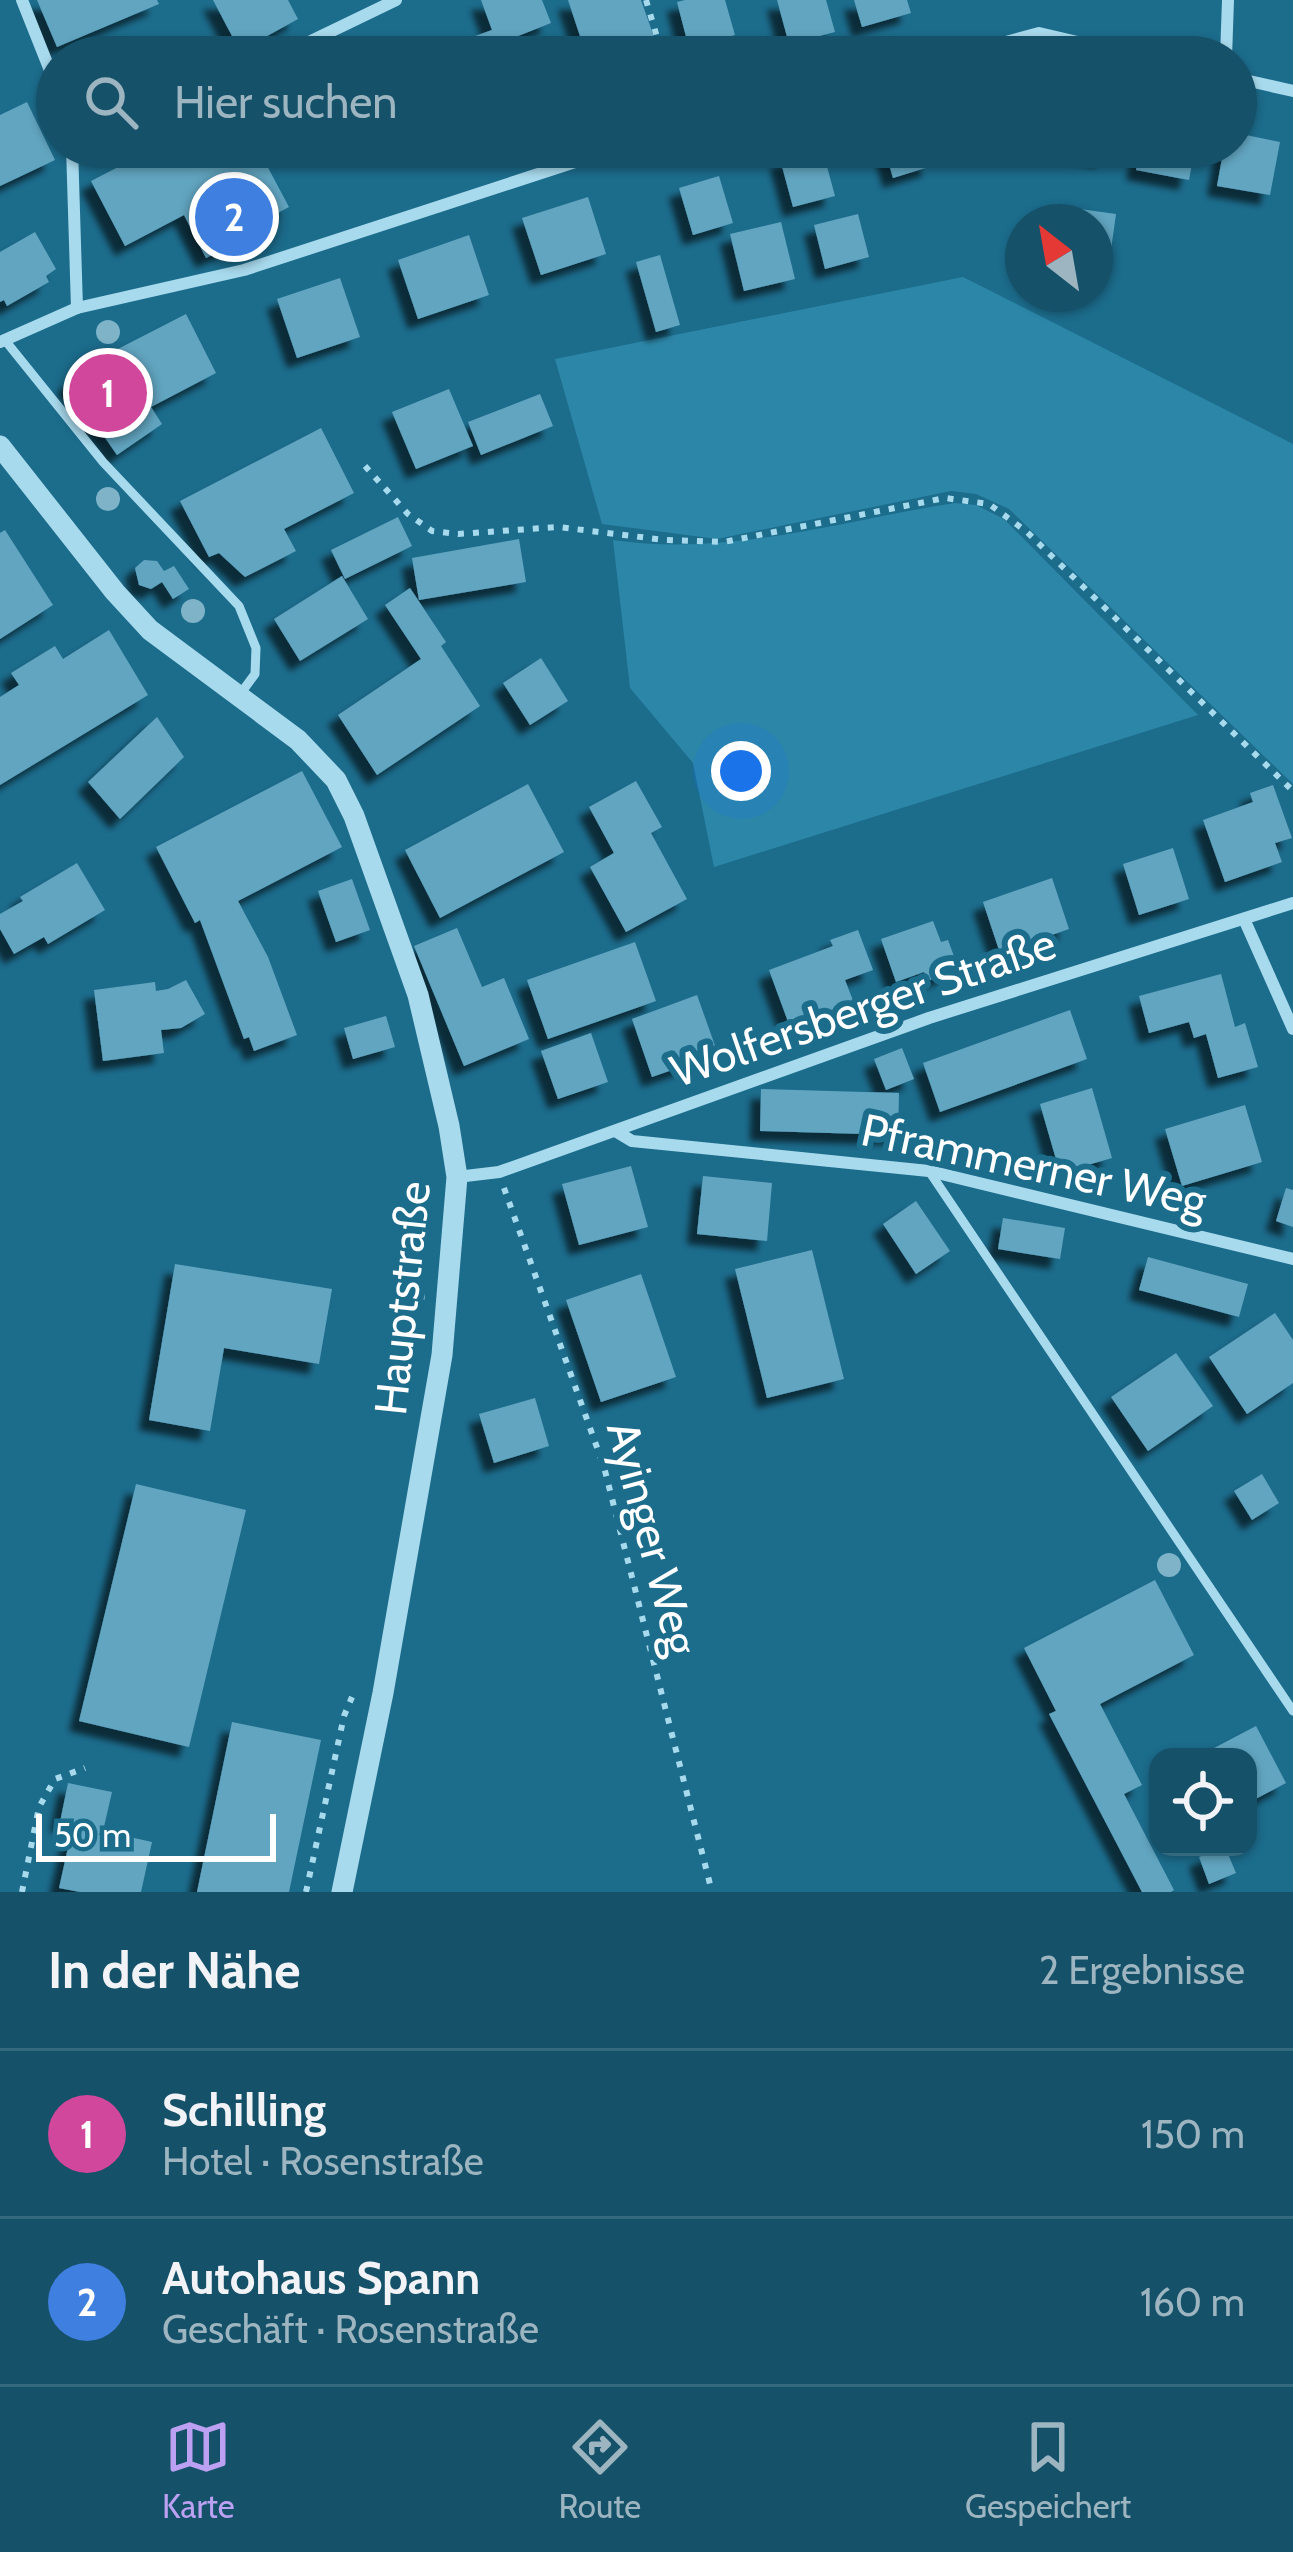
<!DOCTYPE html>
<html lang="de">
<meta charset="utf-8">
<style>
:root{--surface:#155169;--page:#1e576f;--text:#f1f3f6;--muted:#9db5c0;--line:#34687d;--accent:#bca0f2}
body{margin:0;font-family:Cabin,sans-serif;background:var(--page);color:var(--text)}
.controls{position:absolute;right:36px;bottom:36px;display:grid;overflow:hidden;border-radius:24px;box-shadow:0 3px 9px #0004}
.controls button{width:108px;height:108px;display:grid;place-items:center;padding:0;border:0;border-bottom:3px solid var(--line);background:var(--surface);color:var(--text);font:60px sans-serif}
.compass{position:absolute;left:1005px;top:204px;width:108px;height:108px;border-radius:50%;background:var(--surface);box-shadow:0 3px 9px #0004;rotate:329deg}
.scale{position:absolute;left:36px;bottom:30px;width:240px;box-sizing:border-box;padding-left:12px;border:6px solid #fff;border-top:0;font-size:33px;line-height:42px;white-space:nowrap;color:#fff;-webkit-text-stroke:9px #1c6c8c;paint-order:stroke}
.you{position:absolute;left:741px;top:771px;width:42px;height:42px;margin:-30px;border:9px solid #fff;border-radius:50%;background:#1a73e8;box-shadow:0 0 0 18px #1a73e833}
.badge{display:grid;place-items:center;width:78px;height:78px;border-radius:50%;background:var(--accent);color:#fff;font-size:39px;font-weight:700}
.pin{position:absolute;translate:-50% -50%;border:6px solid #fff;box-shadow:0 3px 12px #0006}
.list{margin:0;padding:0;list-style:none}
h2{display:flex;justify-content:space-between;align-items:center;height:156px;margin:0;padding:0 48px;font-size:51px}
h2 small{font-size:39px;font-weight:400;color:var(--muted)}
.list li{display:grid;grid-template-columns:78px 1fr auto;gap:36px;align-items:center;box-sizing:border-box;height:168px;padding:0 48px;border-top:3px solid var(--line)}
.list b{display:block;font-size:45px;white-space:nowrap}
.list p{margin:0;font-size:39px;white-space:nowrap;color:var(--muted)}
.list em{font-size:39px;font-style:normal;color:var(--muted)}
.icon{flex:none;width:66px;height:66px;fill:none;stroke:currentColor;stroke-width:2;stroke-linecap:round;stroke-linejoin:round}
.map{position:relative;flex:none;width:1293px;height:1892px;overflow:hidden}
.search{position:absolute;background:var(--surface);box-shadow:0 3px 9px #0004;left:36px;right:36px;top:36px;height:132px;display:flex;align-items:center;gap:30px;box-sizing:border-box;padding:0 42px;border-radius:66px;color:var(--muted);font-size:45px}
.sheet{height:492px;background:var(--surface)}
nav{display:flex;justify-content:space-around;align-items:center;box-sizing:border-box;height:168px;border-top:3px solid var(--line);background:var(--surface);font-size:33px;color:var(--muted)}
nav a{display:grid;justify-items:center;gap:6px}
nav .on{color:var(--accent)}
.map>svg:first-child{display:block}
</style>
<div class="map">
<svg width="1293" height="1892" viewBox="0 0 1293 1892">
<defs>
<filter id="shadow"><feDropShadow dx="-10" dy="10" stdDeviation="3" flood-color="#0009"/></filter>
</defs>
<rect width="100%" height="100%" fill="#1c6c8c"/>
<g fill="#2c86a8">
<path d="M963,277l330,167v340l-284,-275 -33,-15 -25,-3 -234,48 -115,-15 -47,-165z"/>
<path d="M955,503l21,2 28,14 194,196 -484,152 -21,-104 -63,-75 -17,-148c119,17 225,-19 342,-37z"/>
</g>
<g fill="#62a5c0" filter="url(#shadow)">
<path d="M37,0h120l2,4 -102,43z"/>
<path d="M213,0h75l10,19 -58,32z"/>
<path d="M481,0h61l9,23 -43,17 7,17h-77l-2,-7 56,-20z"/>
<path d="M568,0h73l20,57h-74z"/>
<path d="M685,0h40l10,35 -46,13 -12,-46z"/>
<path d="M777,0h49l9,32 -46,12z"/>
<path d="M854,0h53l4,13 -49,14z"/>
<path d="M27,102l28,58 -55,26v-71z"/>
<path d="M1236,133l44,9 -10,53 -53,-9 7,-39h12z"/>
<path d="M157,147h80l4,8 16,-8 32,60 -64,34 4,6 -23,11 -22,-43 -59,31 -34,-65z"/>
<path d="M884,147h42l6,19 -39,12z"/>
<path d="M1063,147h44l-2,11z"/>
<path d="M1141,147h54l-6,33 -53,-10z"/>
<path d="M822,148l13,48 -42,11 -13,-48z"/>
<path d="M719,176l14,47 -40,12 -14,-47z"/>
<path d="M588,197l18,57 -65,21 -19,-57z"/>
<path d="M1058,206l58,8 -9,64 -12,-2v-54h-40z"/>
<path d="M858,214l11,43 -44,12 -11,-44z"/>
<path d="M781,222l14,57 -51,12 -14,-57z"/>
<path d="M35,232l21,37 -10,7 3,6 -42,24 -3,-6 -4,2v-50z"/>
<path d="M469,235l20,60 -71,24 -20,-59z"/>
<path d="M660,255l20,70 -24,7 -20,-70z"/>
<path d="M340,278l20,59 -63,21 -20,-59z"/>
<path d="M186,314l30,59 -65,34 11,17 -45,31 -50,-72 45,-31z"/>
<path d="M449,389l24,57 -57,23 -24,-57z"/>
<path d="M540,394l13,32 -72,29 -13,-33z"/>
<path d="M321,428l33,65 -70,36 12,22 -51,26 -26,-24 -10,4 -29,-56z"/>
<path d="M398,517l14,29 -67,33 -14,-29z"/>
<path d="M5,530l48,75 -53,34v-106z"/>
<path d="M519,539l7,43 -107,18 -7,-42z"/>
<path d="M144,560l13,1 7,10 10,-5 15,23 -16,10 -11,-17 -11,7 -12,-4 -4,-17z"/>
<path d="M342,576l26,43 -68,42 -26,-42z"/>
<path d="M410,588l36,54 -5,4 39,60 -103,69 -39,-60 83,-56 -36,-54z"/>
<path d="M109,630l39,65 -148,90v-88l19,-12 -8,-12 44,-27 8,13z"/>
<path d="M541,658l27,43 -38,24 -27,-42z"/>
<path d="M157,717l27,40 -64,62 -32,-37z"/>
<path d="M302,771l40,76 -104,54 30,56 29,78 -43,16 -5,-14 -5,2 -44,-119 -5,3 -39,-76z"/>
<path d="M636,781l26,46 -11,6 36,66 -61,33 -36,-65 24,-14 -25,-46z"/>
<path d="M528,784l36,68 -124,66 -35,-68z"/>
<path d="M1273,785l19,53 -17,5 7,19 -57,20 -22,-62 50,-18 -3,-9z"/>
<path d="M1173,848l16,51 -50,16 -16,-51z"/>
<path d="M77,863l28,47 -57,34 -4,-7 -30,17 -14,-25v-15l23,-13 -3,-4z"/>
<path d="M1052,878l17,51 -69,24 -17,-51z"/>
<path d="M352,879l18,51 -34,12 -18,-51z"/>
<path d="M933,921l8,21 7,-2 11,30 -32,11 -3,-9 -28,10 -15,-43z"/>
<path d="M457,928l25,59 22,-9 25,61 -65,27 -50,-120z"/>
<path d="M858,930l15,40 -28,10 9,23 -64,24 -21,-57 64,-24 -3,-6z"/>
<path d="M635,942l21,59 -108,38 -21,-59z"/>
<path d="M1221,974l14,53 10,-4 13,44 -40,11 -12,-44 -12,4 -5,-16 -40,11 -10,-37z"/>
<path d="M186,980l19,34 -24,14 -20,2 3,23 -61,8 -9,-71 61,-8 1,9 12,-2z"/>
<path d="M697,995l21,59 -66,23 -20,-58z"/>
<path d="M1070,1010l17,49 -147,53 -17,-49z"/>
<path d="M386,1016l9,31 -42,12 -9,-31z"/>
<path d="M591,1033l17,49 -50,17 -17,-48z"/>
<path d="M902,1048l12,31 -28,11 -12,-31z"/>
<path d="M1092,1088l20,70 -52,15 -20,-69z"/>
<path d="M761,1089l138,4 -1,42 -138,-4z"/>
<path d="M1245,1105l17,57 -80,24 -17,-57z"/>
<path d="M631,1166l17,61 -69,18 -17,-61z"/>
<path d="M703,1176l69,7 -5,58 -70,-7z"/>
<path d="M1286,1188l7,2v37l-17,-6z"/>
<path d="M916,1201l34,50 -34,23 -33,-50z"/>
<path d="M1003,1218l62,10 -5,31 -62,-10z"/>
<path d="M812,1250l32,129 -77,19 -32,-129z"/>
<path d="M1148,1257l100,27 -9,33 -100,-27z"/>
<path d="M175,1264l157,25 -13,75 -95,-16 -14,83 -61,-11z"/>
<path d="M641,1274l35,103 -75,25 -35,-102z"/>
<path d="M1275,1313l18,27v43l-46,31 -38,-57z"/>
<path d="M1176,1353l37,53 -65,45 -37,-54z"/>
<path d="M535,1398l14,48 -55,17 -15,-49z"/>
<path d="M1262,1474l17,29 -27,17 -18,-29z"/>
<path d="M136,1484l110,26 -57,237 -110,-26z"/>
<path d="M1155,1580l39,75 -94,49 42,81 -18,9 50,96 -3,2h-29l-93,-178 7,-3 -32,-63z"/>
<path d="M232,1722l89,18 -32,152h-92z"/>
<path d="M1256,1726l30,57 -38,20v-46h-51z"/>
<path d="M68,1783l44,9 -9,39 49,11 -11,50h-61l-21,-4 14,-63 -13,-3z"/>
<path d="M1225,1847l11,26 -27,11 -10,-27z"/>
</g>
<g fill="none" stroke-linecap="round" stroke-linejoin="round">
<g stroke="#a8daed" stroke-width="6" stroke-dasharray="6 9" stroke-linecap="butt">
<path d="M646,0l17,57"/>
<path d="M365,466l43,48 24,17 26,3 100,-7 107,13 59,2 221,-44 44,6 38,28 266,259"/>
<path d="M504,1188l100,279 108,425"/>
<path d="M22,1892l17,-85 16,-28 30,-11"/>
<path d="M306,1892l38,-176 8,-19"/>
</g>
<g stroke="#a8daed" stroke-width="9">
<path d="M4,339l99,123 136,144 17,42 -1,26 -14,19"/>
<path d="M929,1171l364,540"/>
</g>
<g stroke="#a8daed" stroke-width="12">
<path d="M22,0l35,88"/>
<path d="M278,57l118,-57"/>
<path d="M951,57l88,-24 103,24"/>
<path d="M1226,57l2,-57"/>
<path d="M1236,78l57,13"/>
<path d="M72,147l5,161"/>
<path d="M73,156l19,-9"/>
<path d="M0,342l77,-34 167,-38 377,-123"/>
<path d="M1244,919l49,110"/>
<path d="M617,1132l15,9 297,30 364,88"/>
<path d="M457,1177l42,-5 430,-154 364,-115"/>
</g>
<path stroke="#a8daed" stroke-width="21" d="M0,446l115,146 35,38 148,110 38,40 18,36 64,179 31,131 8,51 -15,178 -59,338 -41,199"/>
</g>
<g fill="#7eb3c8">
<circle cx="108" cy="332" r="12"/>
<circle cx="108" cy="499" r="12"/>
<circle cx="193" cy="611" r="12"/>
<circle cx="416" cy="1240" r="12"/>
<circle cx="413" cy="1296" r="12"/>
<circle cx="1169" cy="1565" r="12"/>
</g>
<g text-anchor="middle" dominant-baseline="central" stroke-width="12" stroke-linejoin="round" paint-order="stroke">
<g font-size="45" fill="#fff" stroke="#1c6c8c">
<text transform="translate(863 1007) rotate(-19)">Wolfersberger Straße</text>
<text transform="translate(1034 1165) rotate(12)">Pframmerner Weg</text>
<text transform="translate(402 1298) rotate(-84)">Hauptstraße</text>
<text transform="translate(653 1538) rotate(75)">Ayinger Weg</text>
</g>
</g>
</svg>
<div class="controls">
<button><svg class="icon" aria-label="locate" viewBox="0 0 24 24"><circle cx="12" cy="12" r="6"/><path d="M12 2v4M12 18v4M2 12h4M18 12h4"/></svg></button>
</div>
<svg class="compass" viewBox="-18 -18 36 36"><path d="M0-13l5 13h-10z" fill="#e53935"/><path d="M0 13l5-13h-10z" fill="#9db5c0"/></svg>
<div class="scale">50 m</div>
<div class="you"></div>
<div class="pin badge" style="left:108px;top:393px;background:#d1479c">1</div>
<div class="pin badge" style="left:234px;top:217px;background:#3f7fe0">2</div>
<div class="search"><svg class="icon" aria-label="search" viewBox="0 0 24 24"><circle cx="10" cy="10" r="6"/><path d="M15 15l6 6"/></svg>Hier suchen</div>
</div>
<section class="sheet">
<h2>In der Nähe<small>2 Ergebnisse</small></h2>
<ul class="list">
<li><span class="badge" style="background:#d1479c">1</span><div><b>Schilling</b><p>Hotel · Rosenstraße</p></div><em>150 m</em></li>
<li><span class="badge" style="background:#3f7fe0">2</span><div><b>Autohaus Spann</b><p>Geschäft · Rosenstraße</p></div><em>160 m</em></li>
</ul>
</section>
<nav>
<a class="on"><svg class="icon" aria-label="map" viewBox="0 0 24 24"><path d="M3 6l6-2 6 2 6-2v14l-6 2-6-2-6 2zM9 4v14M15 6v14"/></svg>Karte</a>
<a><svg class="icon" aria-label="directions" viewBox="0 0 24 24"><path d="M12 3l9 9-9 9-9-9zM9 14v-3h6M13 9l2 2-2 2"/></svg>Route</a>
<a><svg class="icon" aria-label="saved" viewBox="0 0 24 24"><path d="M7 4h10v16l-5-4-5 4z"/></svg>Gespeichert</a>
</nav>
